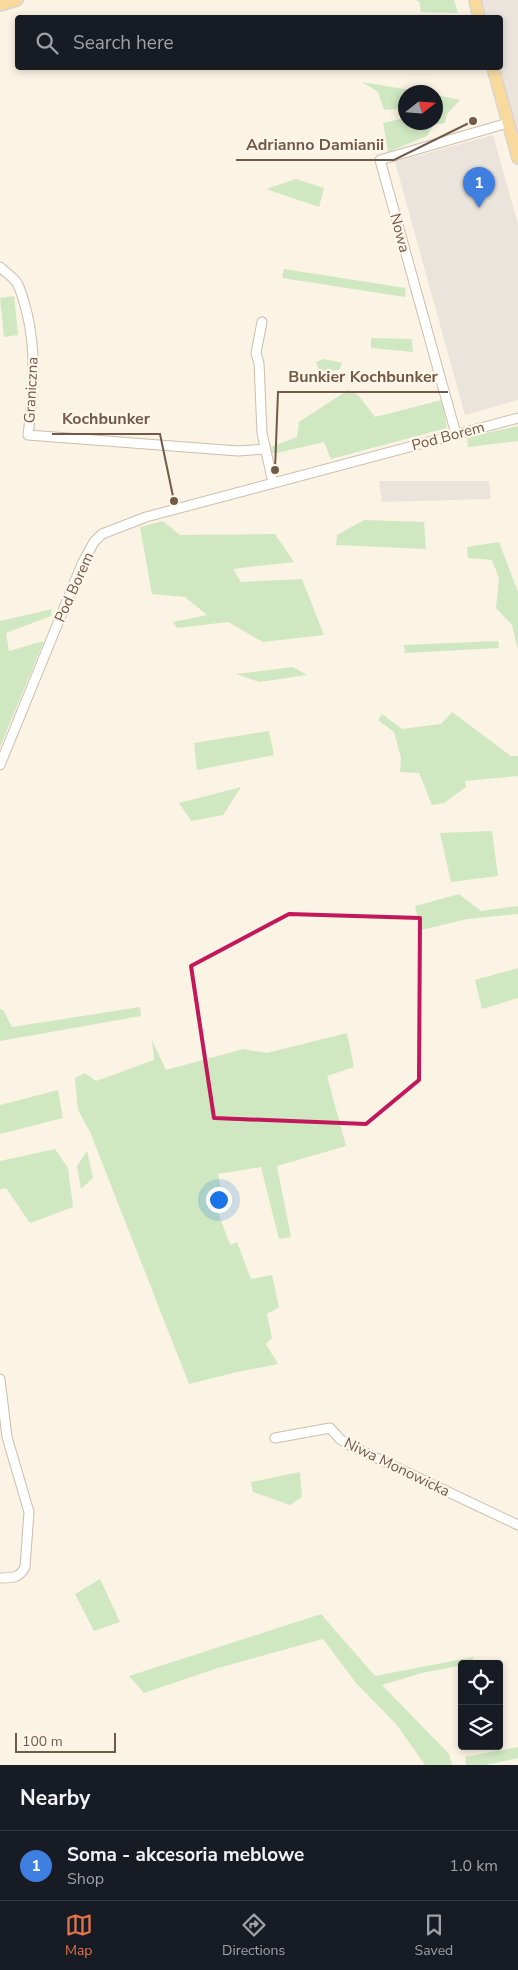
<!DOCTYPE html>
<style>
:root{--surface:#171b24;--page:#242831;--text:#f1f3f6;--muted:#9ea1a6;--line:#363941;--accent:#e1744c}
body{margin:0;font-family:"Nunito Sans",sans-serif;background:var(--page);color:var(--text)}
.controls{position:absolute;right:15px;bottom:15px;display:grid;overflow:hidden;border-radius:5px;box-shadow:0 2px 8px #0003}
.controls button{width:45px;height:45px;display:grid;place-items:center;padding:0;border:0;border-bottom:1px solid var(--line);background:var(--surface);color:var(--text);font:25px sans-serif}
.compass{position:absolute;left:398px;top:85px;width:45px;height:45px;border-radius:50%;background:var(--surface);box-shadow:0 2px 8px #0003;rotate:73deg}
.scale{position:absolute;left:15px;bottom:12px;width:101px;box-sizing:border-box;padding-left:5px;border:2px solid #725a4a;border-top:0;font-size:14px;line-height:18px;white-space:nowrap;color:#725a4a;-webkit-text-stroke:4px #fef7e9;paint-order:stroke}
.you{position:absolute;left:218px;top:1199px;width:18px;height:18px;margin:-12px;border:4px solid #fff;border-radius:50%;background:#1a73e8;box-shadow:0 0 0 8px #1a73e833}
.badge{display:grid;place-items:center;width:32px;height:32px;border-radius:50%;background:var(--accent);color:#fff;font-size:16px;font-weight:700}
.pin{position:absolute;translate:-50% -41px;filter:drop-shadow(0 1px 2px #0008)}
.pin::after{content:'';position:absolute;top:26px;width:18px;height:15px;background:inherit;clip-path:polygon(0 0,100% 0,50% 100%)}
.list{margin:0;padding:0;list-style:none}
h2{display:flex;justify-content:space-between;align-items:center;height:65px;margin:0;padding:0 20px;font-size:21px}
h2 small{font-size:16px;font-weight:400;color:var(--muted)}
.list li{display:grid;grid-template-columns:32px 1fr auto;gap:15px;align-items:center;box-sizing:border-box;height:70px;padding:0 20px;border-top:1px solid var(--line)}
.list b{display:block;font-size:19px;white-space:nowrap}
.list p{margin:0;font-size:16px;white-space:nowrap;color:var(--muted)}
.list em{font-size:16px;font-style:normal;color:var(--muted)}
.icon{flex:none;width:28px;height:28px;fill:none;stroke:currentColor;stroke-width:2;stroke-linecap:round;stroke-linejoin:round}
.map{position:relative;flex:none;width:518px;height:1765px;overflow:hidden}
.search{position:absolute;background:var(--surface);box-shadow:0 2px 8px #0003;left:15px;right:15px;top:15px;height:55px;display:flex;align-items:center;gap:12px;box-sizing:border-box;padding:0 18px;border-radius:5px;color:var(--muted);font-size:19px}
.sheet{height:135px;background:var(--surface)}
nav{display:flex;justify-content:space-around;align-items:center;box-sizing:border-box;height:70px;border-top:1px solid var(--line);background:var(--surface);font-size:14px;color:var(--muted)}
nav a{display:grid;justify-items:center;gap:2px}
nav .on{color:var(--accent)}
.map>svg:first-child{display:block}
</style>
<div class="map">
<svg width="518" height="1765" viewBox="0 0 518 1765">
<rect width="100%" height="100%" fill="#fbf3e3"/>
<g fill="#eae4dd">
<path d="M481,0h37v135l-19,-67 1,-50 -14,-1z"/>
<path d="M493,135l25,89v176l-53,15 -70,-253z"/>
<path d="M379,481h110l2,18 -109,3z"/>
</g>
<g fill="#d0e8c2">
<path d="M414,0h40l4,13 -37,-1 -2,-11z"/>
<path d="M362,82l59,10h-15l-1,16 -21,2 -6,-18z"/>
<path d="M436,95l24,5 -13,14 -2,9 -12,2 -6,11 -39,16 -5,-29 22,-5 1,4h30z"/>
<path d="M296,179l28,9 -5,19 -53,-18z"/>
<path d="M284,269l122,19 -1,9 -123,-19z"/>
<path d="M14,296l4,39 -14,2 -4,-39z"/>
<path d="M371,338l41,1 1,13 -42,-4z"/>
<path d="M324,359l18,4 -3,7 -20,1 -3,-9z"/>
<path d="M348,390l10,5 17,22 67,-17 5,28 -116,31 -7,-17 -51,12 -3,-7 27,-10 2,-15z"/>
<path d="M518,426v15l-50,6 -1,-10z"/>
<path d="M364,520l60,2 2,27 -90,-4 1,-10z"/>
<path d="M163,521l17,14 95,-1 19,28 -61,7 8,13 61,-3 22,56 -61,7 -35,-20 -51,6 -4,-6 34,-7 -22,-18 -33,-3 -12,-67z"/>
<path d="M499,542l19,50v58l-6,-25 -16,-17 3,-30 -7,-18 -24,-2 -1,-11z"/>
<path d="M52,609l-1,7 -45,17 3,18 35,-10 -44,106v-126z"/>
<path d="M498,641l1,7 -94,5 -1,-8z"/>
<path d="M293,667l14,8 -48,7 -23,-8z"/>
<path d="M452,712l59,44h7v20l-53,5 1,6 -22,16 -12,2 -13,-32 -19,-1 1,-14 -7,-26 -16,-12 4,-6 20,15 39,-5z"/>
<path d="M269,731l5,24 -77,15 -3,-27z"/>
<path d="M241,787l-18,28 -32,6 -12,-18z"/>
<path d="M492,831l6,45 -47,6 -11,-49z"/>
<path d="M459,894l22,17 37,-5v8l-51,5 -46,11 -6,-24z"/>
<path d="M518,968v30l-36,11 -7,-29z"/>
<path d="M140,1007l1,9 -141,25v-32l3,1 9,17z"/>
<path d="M347,1033l7,34 -27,9 19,70 -69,20 14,71 -12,2 -18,-72 -43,7 5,27 -8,3 15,41 7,-3 14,37 21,-4 7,32 -12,7 5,24 -6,6 12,20 -41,8 -48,12 -99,-252 -12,-22 -3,-32 10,-5 11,8 58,-21 -2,-20 14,30 77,-21 24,4z"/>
<path d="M58,1090l5,28 -63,16v-29z"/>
<path d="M55,1149l13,19 5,39 -43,16 -24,-35 -6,1v-28z"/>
<path d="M87,1151l6,27 -12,11 -4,-23z"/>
<path d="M300,1472l2,25 -12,8 -37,-13 -2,-10z"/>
<path d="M100,1579l20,43 -26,9 -19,-37z"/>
<path d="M321,1614l54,62 98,-19v6l-51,10 -40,12 67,69 3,11h-27l-29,-41 -40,-41 -33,-44 -105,29 -74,25 -15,-17z"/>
<path d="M518,1747v11l-33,7h-19l-1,-8z"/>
</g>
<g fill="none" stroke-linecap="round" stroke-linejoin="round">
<g stroke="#cebdad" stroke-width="11">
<g id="minor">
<path d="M0,267c5,5 13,10 17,16 5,9 7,20 10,30 10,41 6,81 1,122l210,16 27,-2"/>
<path d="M262,322l-6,31 3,10 3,70 11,50"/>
<path d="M456,434l-76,-274 128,-37"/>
<path d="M0,765l82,-201 12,-22 8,-8 44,-17 372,-99"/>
<path d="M0,1379l7,58 22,75 -4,55c-5,11 -13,11 -25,11"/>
<path d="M275,1438l55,-10 10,11 9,6 169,80"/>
</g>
</g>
<g stroke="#dad4d0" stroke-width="14">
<g id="major">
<path d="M475,0l4,18"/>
<path d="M0,5l17,-5"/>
<path d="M493,68l25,90"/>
</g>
</g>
<use href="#minor" stroke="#fff" stroke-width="9"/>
<use href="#major" stroke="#f8da9d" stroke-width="11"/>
</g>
<path fill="none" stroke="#c2185b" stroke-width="4" stroke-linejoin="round" d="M289,914l131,4 -1,162 -53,44 -152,-6 -23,-152z"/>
<g text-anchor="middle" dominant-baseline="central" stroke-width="4.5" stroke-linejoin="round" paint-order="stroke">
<g font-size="15" fill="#725a4a" stroke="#fef7e9">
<text transform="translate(400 233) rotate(75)">Nowa</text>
<text transform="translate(31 390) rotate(-87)">Graniczna</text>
<text transform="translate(448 436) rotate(-15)">Pod Borem</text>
<text transform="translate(74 587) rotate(-66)">Pod Borem</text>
<text transform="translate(397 1467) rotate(26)">Niwa Monowicka</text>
</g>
</g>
<path fill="none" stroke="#725a4a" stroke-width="2" d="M473 121L394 160H236M275 470L278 392H448M174 501L160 434H52"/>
<g fill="#725a4a" stroke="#fef7e9" stroke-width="2">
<circle cx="473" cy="121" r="5"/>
<circle cx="275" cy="470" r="5"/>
<circle cx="174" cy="501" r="5"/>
</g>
<g font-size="16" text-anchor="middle" font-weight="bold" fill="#725a4a" stroke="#fef7e9" stroke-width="4.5" stroke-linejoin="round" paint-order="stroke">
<text x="315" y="150">Adrianno Damianii</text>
<text x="363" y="382">Bunkier Kochbunker</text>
<text x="106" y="424">Kochbunker</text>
</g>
</svg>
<div class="controls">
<button><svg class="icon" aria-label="locate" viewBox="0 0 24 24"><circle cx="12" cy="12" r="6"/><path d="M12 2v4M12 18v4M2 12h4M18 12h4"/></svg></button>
<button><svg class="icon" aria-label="layers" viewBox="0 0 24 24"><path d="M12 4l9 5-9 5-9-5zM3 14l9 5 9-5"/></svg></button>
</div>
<svg class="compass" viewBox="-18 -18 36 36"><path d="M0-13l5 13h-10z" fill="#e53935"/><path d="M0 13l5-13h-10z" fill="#9ea1a6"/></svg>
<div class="scale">100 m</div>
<div class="you"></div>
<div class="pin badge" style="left:479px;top:208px;background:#3f7fe0">1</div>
<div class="search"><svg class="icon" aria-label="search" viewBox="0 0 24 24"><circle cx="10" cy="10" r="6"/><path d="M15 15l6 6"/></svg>Search here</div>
</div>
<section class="sheet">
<h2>Nearby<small></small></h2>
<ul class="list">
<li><span class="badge" style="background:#3f7fe0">1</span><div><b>Soma - akcesoria meblowe</b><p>Shop</p></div><em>1.0 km</em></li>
</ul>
</section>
<nav>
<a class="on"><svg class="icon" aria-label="map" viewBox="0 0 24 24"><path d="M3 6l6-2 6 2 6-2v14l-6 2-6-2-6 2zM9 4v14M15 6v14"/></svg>Map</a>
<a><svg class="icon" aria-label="directions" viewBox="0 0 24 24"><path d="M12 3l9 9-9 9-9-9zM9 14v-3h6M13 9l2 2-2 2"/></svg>Directions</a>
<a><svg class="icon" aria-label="saved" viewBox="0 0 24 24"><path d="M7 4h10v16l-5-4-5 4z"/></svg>Saved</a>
</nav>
